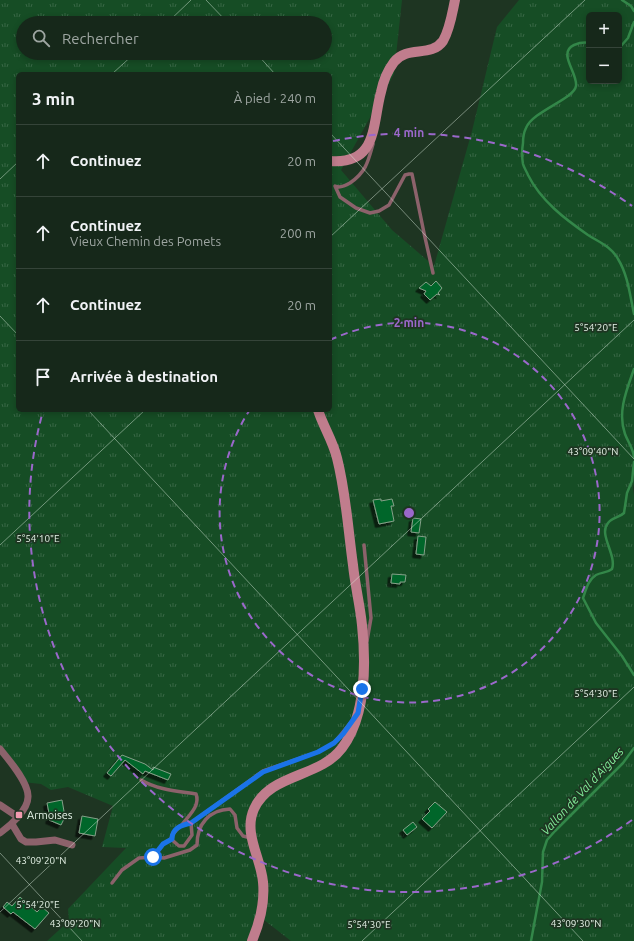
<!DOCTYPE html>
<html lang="fr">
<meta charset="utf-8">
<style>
:root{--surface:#16281a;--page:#233427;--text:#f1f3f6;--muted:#9ea6a2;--line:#354439}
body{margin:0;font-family:Ubuntu,sans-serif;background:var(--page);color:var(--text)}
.controls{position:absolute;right:12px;top:12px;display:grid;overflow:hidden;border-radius:6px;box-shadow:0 2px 6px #0003}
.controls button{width:36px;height:36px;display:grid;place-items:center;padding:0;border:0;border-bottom:1px solid var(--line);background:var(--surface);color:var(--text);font:20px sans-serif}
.stop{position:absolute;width:12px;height:12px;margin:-9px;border:3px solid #1a73e8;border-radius:50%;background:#fff}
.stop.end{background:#1a73e8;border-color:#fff;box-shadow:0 1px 4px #0008}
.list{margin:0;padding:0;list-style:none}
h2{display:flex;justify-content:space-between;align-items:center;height:52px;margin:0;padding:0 16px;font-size:17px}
h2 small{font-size:13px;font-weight:400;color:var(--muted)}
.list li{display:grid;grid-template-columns:26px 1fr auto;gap:12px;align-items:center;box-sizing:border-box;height:72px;padding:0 16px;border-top:1px solid var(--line)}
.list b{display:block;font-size:15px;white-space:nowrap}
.list p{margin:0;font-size:13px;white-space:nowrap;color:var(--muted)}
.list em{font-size:13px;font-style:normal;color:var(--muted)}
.icon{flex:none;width:22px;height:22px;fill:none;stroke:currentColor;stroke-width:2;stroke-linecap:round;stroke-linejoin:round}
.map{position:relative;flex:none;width:634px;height:941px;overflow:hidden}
.search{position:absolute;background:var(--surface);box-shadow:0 2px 6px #0003;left:16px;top:16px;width:316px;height:44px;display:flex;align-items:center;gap:10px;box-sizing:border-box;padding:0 14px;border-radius:22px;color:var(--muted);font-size:15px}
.panel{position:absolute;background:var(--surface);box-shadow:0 2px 6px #0003;left:16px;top:72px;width:316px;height:340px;border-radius:6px}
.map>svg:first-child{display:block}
</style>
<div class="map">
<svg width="634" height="941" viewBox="0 0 634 941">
<defs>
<pattern id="grass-tufts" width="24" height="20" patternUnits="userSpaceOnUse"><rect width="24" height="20" fill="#164d25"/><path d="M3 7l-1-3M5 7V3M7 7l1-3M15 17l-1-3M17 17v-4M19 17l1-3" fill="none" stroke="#386745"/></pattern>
<filter id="shadow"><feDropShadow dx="-3.5" dy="3.5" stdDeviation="0" flood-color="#0009"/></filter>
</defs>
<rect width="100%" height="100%" fill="#1e3522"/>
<path fill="url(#grass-tufts)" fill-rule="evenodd" d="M0,0h402l-8,74 -53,96 51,60 42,36 38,-135 25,-104 22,-27h115v483l-1,5 1,7v446h-343l-32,-25 -10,25h-202l22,-20 -1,-12 58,-61 -24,-1 11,-41 -45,-19 -17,3 -10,-6 -18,-2 -23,-30zM589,15h30v66h-30zM23,23h302v30h-302zM18,74h312v336h-312z"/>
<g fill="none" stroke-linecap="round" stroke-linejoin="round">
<g stroke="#338749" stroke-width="2.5">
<path d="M622,0l9,6 3,5"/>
<path d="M589,43c-5,-1 -10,0 -15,2 -17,8 4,28 2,41 -2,13 -43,25 -50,42 -2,4 -3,11 -3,15 -1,6 -1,15 0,21 1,4 4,8 5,11 13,26 37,44 60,60 11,7 24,12 30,24 10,16 12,37 16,55"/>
<path d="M619,46h2l7,-8 6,-16"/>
<path d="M634,369c-7,20 -17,43 -9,65 3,8 8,14 9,23"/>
<path d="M634,462l-2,19 -5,12 -3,20c-5,5 -12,4 -16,10 -10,11 9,32 4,46 -5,4 -10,3 -16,6 -8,5 -10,15 -13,23l13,25 26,33 12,19"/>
<path d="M531,941l11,-59 1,-30 4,-12 8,-9 68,-68 11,-15"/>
</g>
</g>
<g fill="#006629" stroke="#85a089" filter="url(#shadow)">
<path d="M436,281l6,7 -4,5 2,2 -3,-1 -7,6 -6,-6 2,-3 -7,-3 7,-6 5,4z"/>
<path d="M381,499v2l11,-2 2,7h-3l3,15 -15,3 -6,-24z"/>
<path d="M413,518l8,1 -2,14 -8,-1z"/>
<path d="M418,536l8,1 -2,18 -8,-1z"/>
<path d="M392,574l14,1 -1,7h-5v2l-9,-1z"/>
<path d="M122,755l23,9 8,6v-3l18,7 -3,6 -23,-9 -2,3 -18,-14 -14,16 -4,-3z"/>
<path d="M62,800l3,17 -4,8 -12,-5 1,-2 -3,-15z"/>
<path d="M435,802l12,10 -15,16 -10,-9 8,-8 -2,-2z"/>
<path d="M82,816l16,3 -3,17 -16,-3z"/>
<path d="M413,822l4,5 -10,8 -4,-5z"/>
<path d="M20,897l17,15 5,-5 7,6 -14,16 -22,-17 -2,2 -8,-7 4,-5 5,4z"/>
</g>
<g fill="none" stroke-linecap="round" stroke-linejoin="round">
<g stroke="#8c626b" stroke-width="3.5">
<path d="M373,144c-5,18 -7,28 -23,39 -5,3 -11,5 -15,3l5,11 16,11 14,5 9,-2 10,-6 16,-30 4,-1h3l12,59 9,40"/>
<path d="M364,545l7,73 -4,23"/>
<path d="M141,780c17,10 36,11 55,14 5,12 -9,23 -15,32"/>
<path d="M191,823l1,12 -8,11h-5l-8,-7 1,-4 8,-9 11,-3 72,-52 55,-19 16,-9 17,-21"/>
<path d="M153,857l10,-13 8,-5"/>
<path d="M112,883l10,-13 17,-12 14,-1 11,1 26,-8 7,-5c0,-21 12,-35 33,-36l5,6 2,13 6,8 8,2"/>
</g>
<g stroke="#8c626b" stroke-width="7">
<path d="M0,749c9,11 29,34 28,48 0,13 -18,29 -28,36"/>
<path d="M0,805l18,12"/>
<path d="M12,824l9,15 5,3h10l19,-2 17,5"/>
</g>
<g stroke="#c07d8d" stroke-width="10">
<path d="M330,161c48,4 42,-36 51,-69 2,-10 7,-22 13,-30 13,-17 37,-4 49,-21 7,-12 9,-27 12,-41"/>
<path d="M252,941c8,-19 13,-38 11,-59 -2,-24 -20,-49 -9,-73 16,-36 66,-31 88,-61 24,-32 24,-85 20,-123 -2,-20 -7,-40 -9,-60 -5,-36 -7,-72 -16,-107 -4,-17 -14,-32 -19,-48"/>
</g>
</g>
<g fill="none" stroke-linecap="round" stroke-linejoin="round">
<path stroke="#1a73e8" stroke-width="5" d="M153,857l10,-13 9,-5c0,-11 10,-14 19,-16l72,-51 55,-20 16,-9 9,-9 15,-21 4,-24"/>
</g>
<path fill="none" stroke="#e5f3e7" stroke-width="1" stroke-opacity="0.45" d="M206,0l22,23M167,23l24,-23M256,53l19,21M112,74l23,-21M330,133l304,326M0,179l18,-17M330,237l255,-237M0,316l18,19M88,410l495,531M0,545l145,-135M0,853l82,88M0,912l634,-592M362,941l272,-254"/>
<g fill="none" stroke="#9b68cb" stroke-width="2" stroke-dasharray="7 5">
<path d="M330 340A190 190 0 1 1 249 411"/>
<path d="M632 820A380 380 0 0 1 43 411M333 141A380 380 0 0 1 632 206"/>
</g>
<rect fill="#f29aaf" stroke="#1e3522" stroke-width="1.5" x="15" y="811" width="8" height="8" rx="2"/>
<g text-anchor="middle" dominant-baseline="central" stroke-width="3.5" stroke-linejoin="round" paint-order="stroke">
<g font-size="11" fill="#e5f3e7" stroke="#1e3522" text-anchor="start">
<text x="27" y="815">Armoises</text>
</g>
<g font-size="12" font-style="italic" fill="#84f09b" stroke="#1e3522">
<text transform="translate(582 791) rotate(-47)">Vallon de Val d'Aigues</text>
</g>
</g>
<g font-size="10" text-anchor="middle" fill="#e5f3e7" stroke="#1e3522" stroke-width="3.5" stroke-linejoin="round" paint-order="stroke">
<text x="596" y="331">5°54'20"E</text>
<text x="593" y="455">43°09'40"N</text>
<text x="38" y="542">5°54'10"E</text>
<text x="596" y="697">5°54'30"E</text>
<text x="41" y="864">43°09'20"N</text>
<text x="38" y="908">5°54'20"E</text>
<text x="75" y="927">43°09'20"N</text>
<text x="576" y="927">43°09'30"N</text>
<text x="369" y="928">5°54'30"E</text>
</g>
<circle cx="409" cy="513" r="6" fill="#9b68cb" stroke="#1e3522" stroke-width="2"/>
<g font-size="12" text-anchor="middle" font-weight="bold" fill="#9b68cb" stroke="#1e3522" stroke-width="3.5" stroke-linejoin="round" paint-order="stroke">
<text x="409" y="137">4 min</text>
<text x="409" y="327">2 min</text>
</g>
</svg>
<div class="controls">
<button>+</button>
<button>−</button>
</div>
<div class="stop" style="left:153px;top:857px"></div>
<div class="stop end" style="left:362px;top:689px"></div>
<div class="search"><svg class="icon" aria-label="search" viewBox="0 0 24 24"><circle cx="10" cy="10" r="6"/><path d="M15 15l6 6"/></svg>Rechercher</div>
<section class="panel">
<h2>3 min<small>À pied · 240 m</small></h2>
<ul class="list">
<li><svg class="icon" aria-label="ahead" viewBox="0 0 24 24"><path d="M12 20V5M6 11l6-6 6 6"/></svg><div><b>Continuez</b></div><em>20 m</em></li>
<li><svg class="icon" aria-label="ahead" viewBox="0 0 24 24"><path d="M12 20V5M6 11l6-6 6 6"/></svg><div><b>Continuez</b><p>Vieux Chemin des Pomets</p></div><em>200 m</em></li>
<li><svg class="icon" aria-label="ahead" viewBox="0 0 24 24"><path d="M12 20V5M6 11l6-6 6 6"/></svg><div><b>Continuez</b></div><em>20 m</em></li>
<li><svg class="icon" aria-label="arrive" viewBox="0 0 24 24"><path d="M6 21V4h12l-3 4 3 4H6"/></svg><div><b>Arrivée à destination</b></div></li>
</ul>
</section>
</div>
